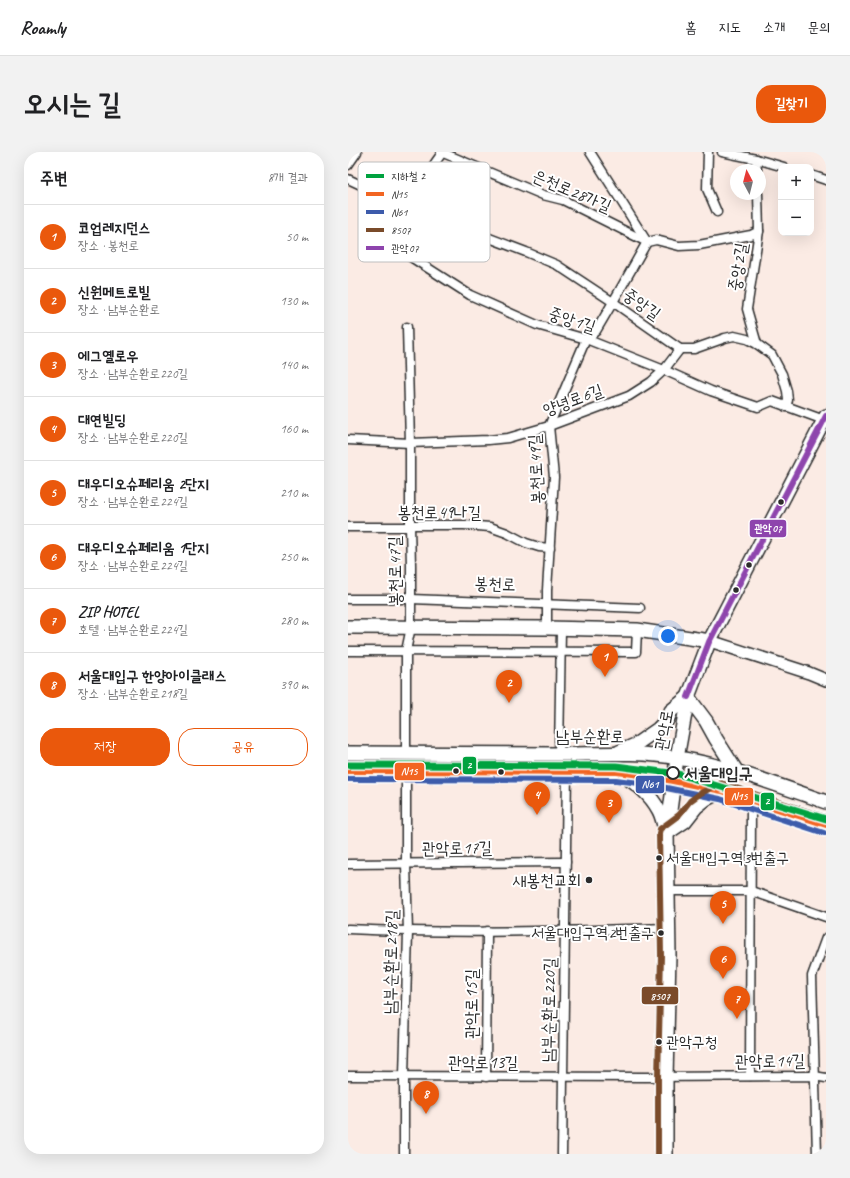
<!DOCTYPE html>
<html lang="ko">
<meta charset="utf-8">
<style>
:root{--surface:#fff;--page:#f2f2f2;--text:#202124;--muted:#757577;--line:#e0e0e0;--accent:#ea580c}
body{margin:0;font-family:Caveat,"Poor Story",sans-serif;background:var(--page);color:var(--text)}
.controls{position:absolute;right:12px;top:12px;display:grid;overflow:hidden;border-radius:8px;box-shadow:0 4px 16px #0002}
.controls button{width:36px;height:36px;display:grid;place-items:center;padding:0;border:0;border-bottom:1px solid var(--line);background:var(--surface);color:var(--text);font:20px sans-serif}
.compass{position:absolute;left:382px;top:12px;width:36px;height:36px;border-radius:50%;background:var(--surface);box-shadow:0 4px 16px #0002;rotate:353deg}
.you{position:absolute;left:320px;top:484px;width:14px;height:14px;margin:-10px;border:3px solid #fff;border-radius:50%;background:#1a73e8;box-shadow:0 0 0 6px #1a73e833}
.badge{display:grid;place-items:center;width:26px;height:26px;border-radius:50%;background:var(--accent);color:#fff;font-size:13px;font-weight:700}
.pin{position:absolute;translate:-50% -33px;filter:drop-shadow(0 1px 2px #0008)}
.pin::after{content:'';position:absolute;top:21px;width:14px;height:12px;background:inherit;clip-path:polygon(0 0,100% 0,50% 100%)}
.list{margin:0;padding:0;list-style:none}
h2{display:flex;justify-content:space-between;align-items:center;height:52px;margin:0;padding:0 16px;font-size:17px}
h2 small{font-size:13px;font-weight:400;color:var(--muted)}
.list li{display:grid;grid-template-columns:26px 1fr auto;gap:12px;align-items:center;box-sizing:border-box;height:64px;padding:0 16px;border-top:1px solid var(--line)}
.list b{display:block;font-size:15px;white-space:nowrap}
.list p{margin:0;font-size:13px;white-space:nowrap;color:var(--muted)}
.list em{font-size:13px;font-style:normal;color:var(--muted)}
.actions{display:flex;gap:8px;padding:12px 16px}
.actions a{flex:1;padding:9px 0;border:1px solid var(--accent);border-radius:16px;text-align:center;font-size:14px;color:var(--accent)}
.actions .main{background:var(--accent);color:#fff}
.map{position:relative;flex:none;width:478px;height:1002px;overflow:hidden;border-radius:16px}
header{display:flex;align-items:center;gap:24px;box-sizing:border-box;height:56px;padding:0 20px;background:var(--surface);border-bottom:1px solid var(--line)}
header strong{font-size:19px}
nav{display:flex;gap:22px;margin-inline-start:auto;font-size:14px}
.intro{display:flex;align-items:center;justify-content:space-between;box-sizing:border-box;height:96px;padding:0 24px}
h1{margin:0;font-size:28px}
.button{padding:10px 18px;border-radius:16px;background:var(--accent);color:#fff;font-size:14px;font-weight:700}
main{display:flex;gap:24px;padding:0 24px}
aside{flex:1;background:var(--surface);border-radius:16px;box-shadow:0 4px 16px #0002}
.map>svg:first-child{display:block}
</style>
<header>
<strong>Roamly</strong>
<nav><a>홈</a><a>지도</a><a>소개</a><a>문의</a></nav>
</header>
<div class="intro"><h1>오시는 길</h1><a class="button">길찾기</a></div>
<main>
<aside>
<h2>주변<small>8개 결과</small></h2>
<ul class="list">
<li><span class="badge">1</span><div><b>코업레지던스</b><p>장소 · 봉천로</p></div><em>50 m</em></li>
<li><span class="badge">2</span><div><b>신원메트로빌</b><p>장소 · 남부순환로</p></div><em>130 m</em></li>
<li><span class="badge">3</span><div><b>에그옐로우</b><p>장소 · 남부순환로220길</p></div><em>140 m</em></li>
<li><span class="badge">4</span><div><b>대연빌딩</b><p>장소 · 남부순환로220길</p></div><em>160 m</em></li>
<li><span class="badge">5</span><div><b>대우디오슈페리움 2단지</b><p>장소 · 남부순환로224길</p></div><em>210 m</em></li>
<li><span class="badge">6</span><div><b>대우디오슈페리움 1단지</b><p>장소 · 남부순환로224길</p></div><em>250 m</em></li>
<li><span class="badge">7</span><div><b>ZIP HOTEL</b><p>호텔 · 남부순환로224길</p></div><em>280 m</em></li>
<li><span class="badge">8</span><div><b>서울대입구 한양아이클래스</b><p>장소 · 남부순환로218길</p></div><em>390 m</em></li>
</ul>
<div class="actions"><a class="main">저장</a><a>공유</a></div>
</aside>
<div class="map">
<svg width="478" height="1002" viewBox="0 0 478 1002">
<rect width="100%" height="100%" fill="#fbebe4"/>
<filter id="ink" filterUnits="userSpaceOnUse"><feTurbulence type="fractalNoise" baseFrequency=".025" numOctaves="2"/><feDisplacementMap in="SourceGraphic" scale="8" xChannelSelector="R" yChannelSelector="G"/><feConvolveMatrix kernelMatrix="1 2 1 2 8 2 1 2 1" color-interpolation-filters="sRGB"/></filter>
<g filter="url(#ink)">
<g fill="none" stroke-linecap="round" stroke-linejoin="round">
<g stroke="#2b2b2b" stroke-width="11">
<g id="street">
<path d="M93,0l102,43 20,5 84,42 9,-2 23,6 20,-1 52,-10 8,-4"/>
<path d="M360,0l-1,37 10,23"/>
<path d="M374,0l34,7 28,8"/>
<path d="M94,1c-11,15 -45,68 -45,85 0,5 3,10 6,14l67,43 67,30 49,14 78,31 47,21 47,16 14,-6 52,19"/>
<path d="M408,7l1,11"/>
<path d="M0,13l9,-13"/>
<path d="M463,23l15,5"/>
<path d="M0,27l60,28 118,45 31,13 56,37 67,47h14l31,-11 9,-2 13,3 10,5 15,11 10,19 5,17 1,9 -2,7"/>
<path d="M409,192l-10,-35 12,-78 -1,-37"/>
<path d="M0,288l62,3 78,-3 20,-2 41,-12 80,-30 22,-14 13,-12 16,-21"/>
<path d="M0,375h62l4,-2h50l26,2 17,6 19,10 13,4 11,1"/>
<path d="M0,447h63l229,9"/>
<path d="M199,476v-38l7,-113 -5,-51 37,-87 10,-8 17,-29 34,-60 -57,-90"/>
<path d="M0,499l288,1 1,-22"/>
<path d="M58,601v-102l5,-24v-62l-1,-38v-84l-3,-116"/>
<path d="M211,602l2,-125"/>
<path d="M0,712l218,-2"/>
<path d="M320,739h83l75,26"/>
<path d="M0,777c107,5 214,2 321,-1"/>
<path d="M0,924l297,1 169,-1 12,2"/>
<path d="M402,924l1,-275"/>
<path d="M138,925l1,-146"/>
<path d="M56,1002v-78l4,-144 -2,-68v-93"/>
<path d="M214,1002l5,-383"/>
<path d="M469,1002l-5,-178 14,-38"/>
</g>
</g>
<g stroke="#2b2b2b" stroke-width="14">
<path id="secondary" d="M362,489l99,32 17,7"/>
</g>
<g stroke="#2b2b2b" stroke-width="16">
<g id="primary">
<path d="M0,475l199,1 90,2 73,11"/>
<path d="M340,545l18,24 10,18 21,33"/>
<path d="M271,600l16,-7 23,-16 9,-9 4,-9 17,-14"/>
<path d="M0,601c70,0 139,1 209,1 41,0 81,-3 121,4 51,8 99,27 148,44"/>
<path d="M0,619h219l50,1 31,4 45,9 29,6 104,34"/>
<path d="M274,623c14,8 28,19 36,34 4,6 5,14 7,20"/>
<path d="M319,681l18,-12 11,-14 10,-8 16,-8"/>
<path d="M318,1002v-77l3,-122 -2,-122 10,-75 11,-61 21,-55 117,-226"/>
</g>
</g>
<use href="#street" stroke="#fff" stroke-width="8"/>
<use href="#secondary" stroke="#fff" stroke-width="11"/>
<use href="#primary" stroke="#fff" stroke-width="13"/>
<g stroke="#fff" stroke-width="9">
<path id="bus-1" d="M0,619l269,1 31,4 74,15 104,34"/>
</g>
<g stroke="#fff" stroke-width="9">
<path id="bus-2" d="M0,627l268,1 31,4 73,15 104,34"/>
</g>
<g stroke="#fff" stroke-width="9">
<path id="bus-3" d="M310,1002v-77l3,-122 -2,-122 1,-4 19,-14 11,-14 11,-8 20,-10 105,34"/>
</g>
<g stroke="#fff" stroke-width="9">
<path id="bus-4" d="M340,545l21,-55 117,-226"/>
</g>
<use href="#bus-1" stroke="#f26522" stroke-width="6"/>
<use href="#bus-2" stroke="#3d5bab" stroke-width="6"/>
<use href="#bus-3" stroke="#7a4b2a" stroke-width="6"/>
<use href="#bus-4" stroke="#8e44ad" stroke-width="6"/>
<g stroke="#fff" stroke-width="10">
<path id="metro-1" d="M0,613l268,1 62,8 148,45"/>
</g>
<use href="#metro-1" stroke="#00a23f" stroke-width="7"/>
</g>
</g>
<g fill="#2b2b2b" stroke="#fff" stroke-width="1.5">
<circle cx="433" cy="350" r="3.5"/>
<circle cx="401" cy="413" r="3.5"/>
<circle cx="388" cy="438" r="3.5"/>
<circle cx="108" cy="619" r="3.5"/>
<circle cx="153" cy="620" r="3.5"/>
<circle cx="311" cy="706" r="3.5"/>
<circle cx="241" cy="728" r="4"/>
<circle cx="313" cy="781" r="3.5"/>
<circle cx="311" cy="890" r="3.5"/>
</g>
<circle fill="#fff" stroke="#2b2b2b" stroke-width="2" cx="325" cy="621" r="6"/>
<g text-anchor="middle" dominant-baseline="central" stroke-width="4" stroke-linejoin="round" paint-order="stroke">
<g font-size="16" fill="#2b2b2b" stroke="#fff" text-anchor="start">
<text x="318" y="706">서울대입구역3번출구</text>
<text x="306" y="781" text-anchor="end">서울대입구역2번출구</text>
<text x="318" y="890">관악구청</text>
</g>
<g font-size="17" fill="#2b2b2b" stroke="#fff">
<text transform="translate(224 39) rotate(23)">은천로28가길</text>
<text transform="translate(390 115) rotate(-81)">중앙2길</text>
<text transform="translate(294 152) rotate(35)">중앙길</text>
<text transform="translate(224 168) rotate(18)">중앙1길</text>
<text transform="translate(225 248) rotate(-20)">양녕로6길</text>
<text transform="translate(188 317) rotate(-93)">봉천로49길</text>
<text x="91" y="360">봉천로49나길</text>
<text transform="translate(47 419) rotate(-91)">봉천로47길</text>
<text transform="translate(147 432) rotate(2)">봉천로</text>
<text transform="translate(316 578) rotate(-80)">관악로</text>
<text x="242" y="584">남부순환로</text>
<text transform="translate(109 696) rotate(-1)">관악로17길</text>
<text transform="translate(43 810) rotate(-89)">남부순환로218길</text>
<text transform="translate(123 852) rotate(-90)">관악로15길</text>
<text transform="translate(201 858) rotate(-89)">남부순환로220길</text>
<text transform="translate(422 909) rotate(-1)">관악로14길</text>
<text x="135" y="910">관악로13길</text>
</g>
<g font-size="17" font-weight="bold" fill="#2b2b2b" stroke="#fff" text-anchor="start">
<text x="336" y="621">서울대입구</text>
</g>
<g font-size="17" fill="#2b2b2b" stroke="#fff" text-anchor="end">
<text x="233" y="728">새봉천교회</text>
</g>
</g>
<rect x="10" y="10" width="132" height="100" rx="6" fill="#fff" stroke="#bfbfbf" stroke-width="1"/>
<rect x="18" y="22" width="18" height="4" fill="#00a23f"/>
<rect x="18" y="40" width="18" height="4" fill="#f26522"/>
<rect x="18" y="58" width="18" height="4" fill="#3d5bab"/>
<rect x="18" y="76" width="18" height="4" fill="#7a4b2a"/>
<rect x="18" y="94" width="18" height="4" fill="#8e44ad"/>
<g font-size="11" fill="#2b2b2b">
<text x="43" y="28">지하철 2</text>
<text x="43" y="46">N15</text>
<text x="43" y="64">N61</text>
<text x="43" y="82">8507</text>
<text x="43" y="100">관악07</text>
</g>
<g stroke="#fff" stroke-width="1.5">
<rect x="401" y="367" width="38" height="19" rx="4" fill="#8e44ad"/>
<rect x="114" y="604" width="15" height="19" rx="4" fill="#00a23f"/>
<rect x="46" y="610" width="31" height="19" rx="4" fill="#f26522"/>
<rect x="287" y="623" width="30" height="19" rx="4" fill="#3d5bab"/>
<rect x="376" y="635" width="30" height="19" rx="4" fill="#f26522"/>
<rect x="412" y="640" width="15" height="19" rx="4" fill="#00a23f"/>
<rect x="293" y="834" width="38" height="19" rx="4" fill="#7a4b2a"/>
</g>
<g font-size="11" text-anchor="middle" font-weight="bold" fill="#fff">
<text x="420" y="380">관악07</text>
<text x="121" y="617">2</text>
<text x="61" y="623">N15</text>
<text x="302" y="636">N61</text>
<text x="391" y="648">N15</text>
<text x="419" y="653">2</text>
<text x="312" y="848">8507</text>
</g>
</svg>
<div class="controls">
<button>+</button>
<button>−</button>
</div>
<svg class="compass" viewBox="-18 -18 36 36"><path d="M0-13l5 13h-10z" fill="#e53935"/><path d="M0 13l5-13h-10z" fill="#757577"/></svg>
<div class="you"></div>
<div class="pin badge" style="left:257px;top:525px">1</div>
<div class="pin badge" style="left:161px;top:551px">2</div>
<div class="pin badge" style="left:261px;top:671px">3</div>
<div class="pin badge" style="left:189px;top:663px">4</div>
<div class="pin badge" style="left:375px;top:772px">5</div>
<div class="pin badge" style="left:375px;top:827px">6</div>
<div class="pin badge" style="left:389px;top:867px">7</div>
<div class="pin badge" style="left:78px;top:962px">8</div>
</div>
</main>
